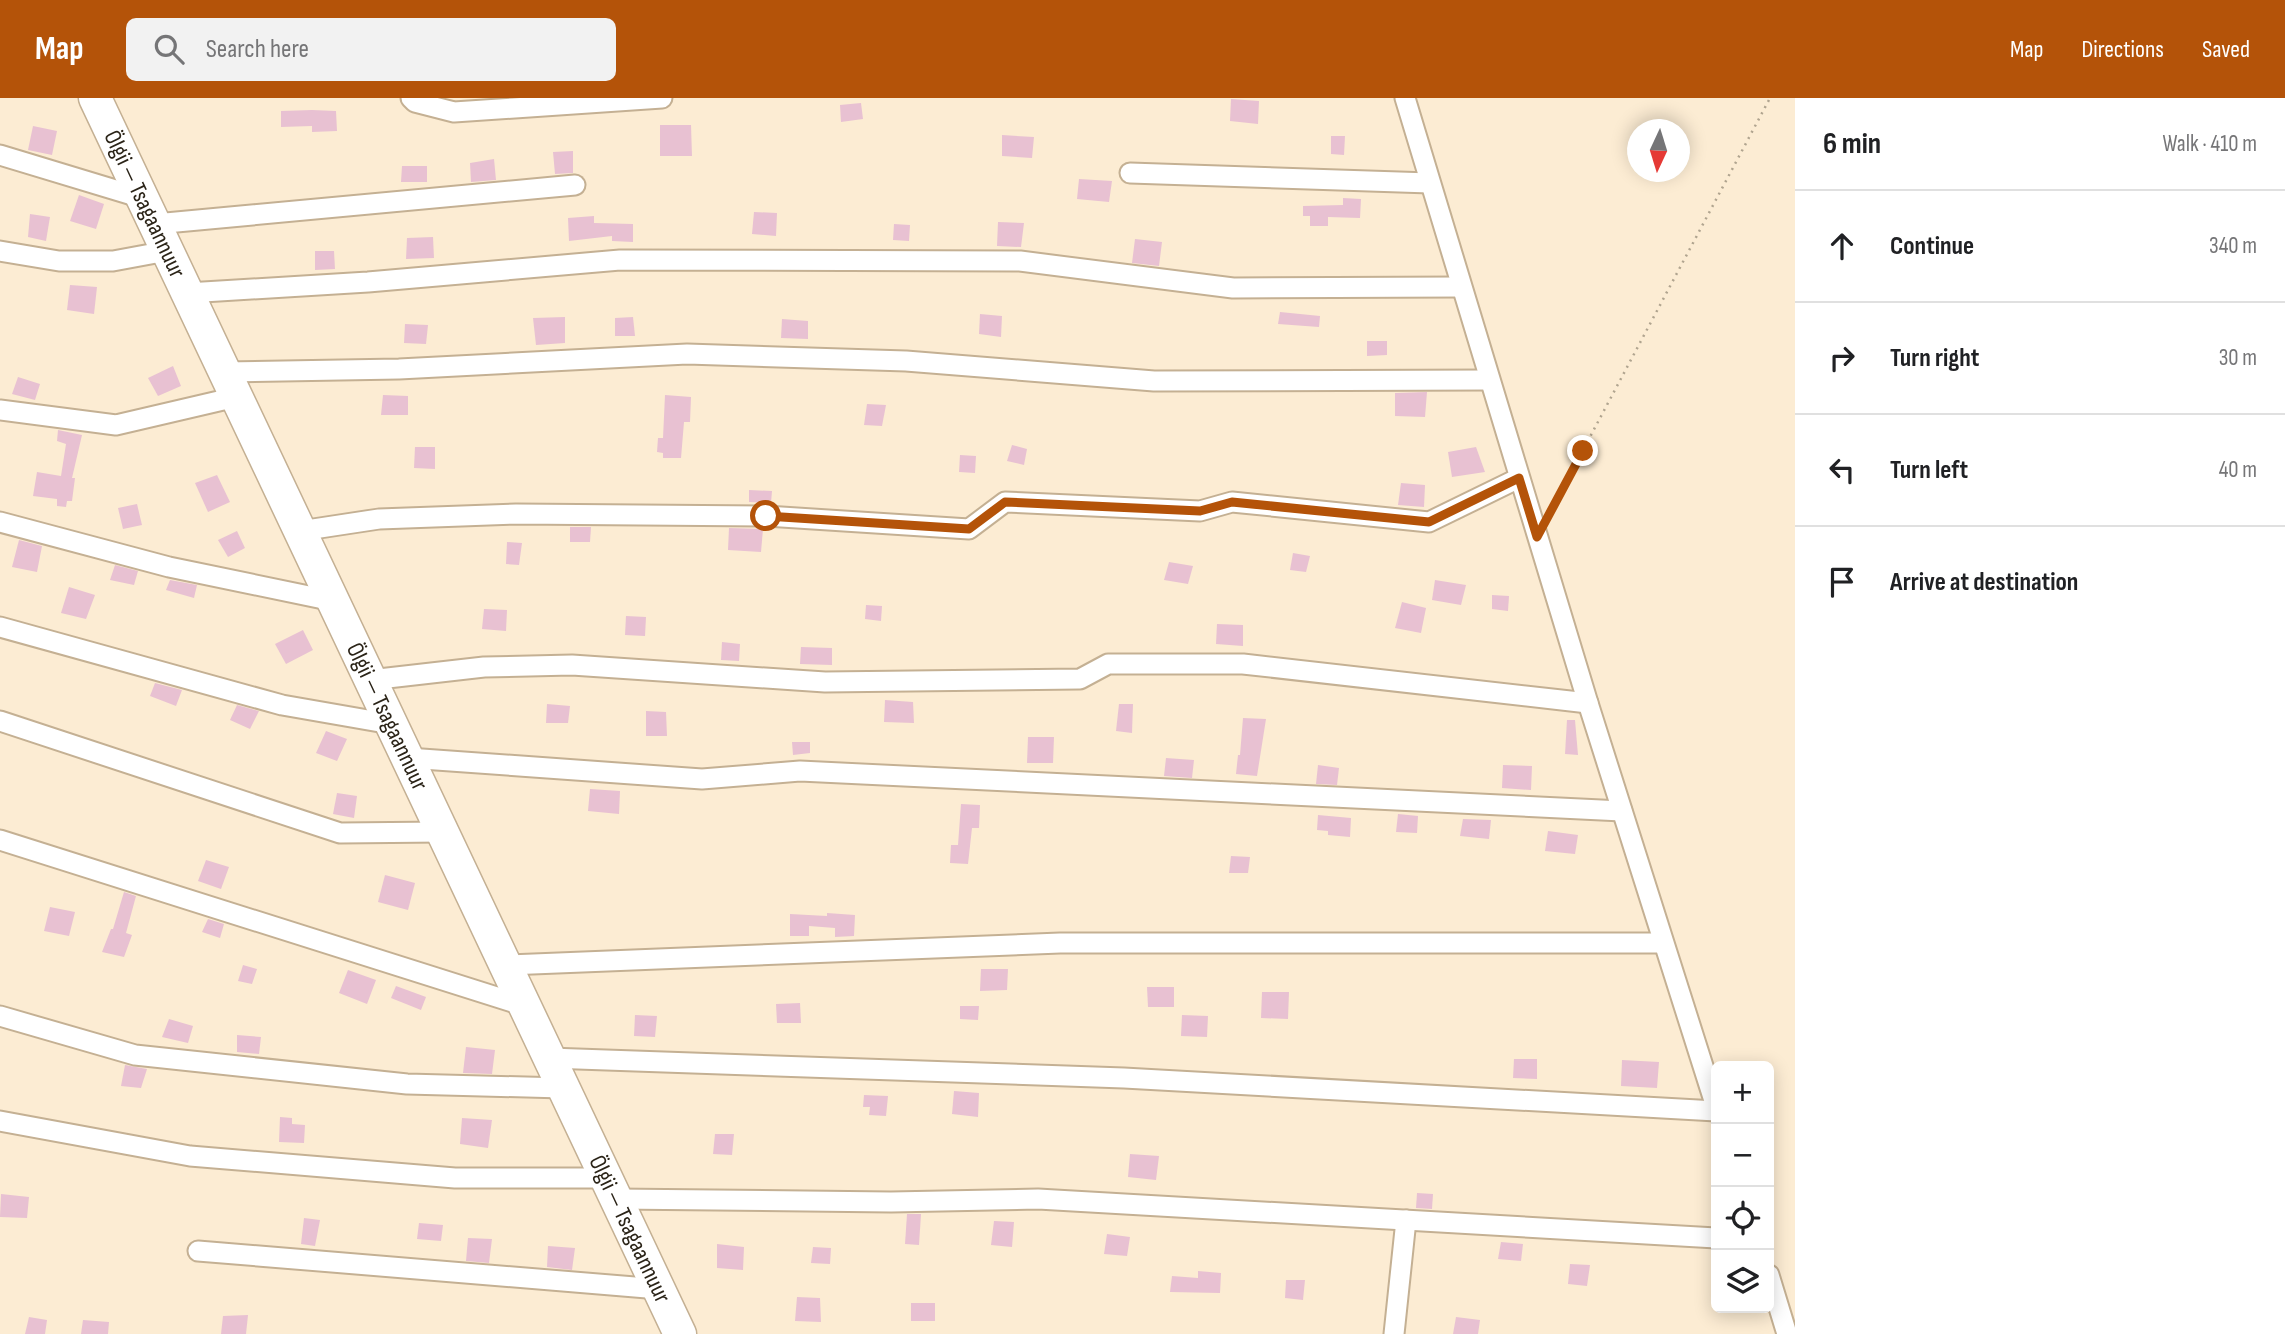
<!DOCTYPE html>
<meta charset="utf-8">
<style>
:root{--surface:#fff;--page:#f2f2f2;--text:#202124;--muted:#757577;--line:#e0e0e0;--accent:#b45309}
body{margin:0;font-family:"Sofia Sans Condensed",sans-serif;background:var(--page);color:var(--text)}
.controls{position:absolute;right:21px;bottom:21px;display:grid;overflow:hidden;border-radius:10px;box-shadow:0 4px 18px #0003}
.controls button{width:63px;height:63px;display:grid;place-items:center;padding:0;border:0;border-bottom:2px solid var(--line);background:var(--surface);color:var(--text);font:35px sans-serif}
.compass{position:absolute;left:1627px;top:21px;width:63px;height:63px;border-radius:50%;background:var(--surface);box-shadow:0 4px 18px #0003;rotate:184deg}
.stop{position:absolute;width:21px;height:21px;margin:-16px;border:5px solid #b45309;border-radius:50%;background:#fff}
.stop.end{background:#b45309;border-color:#fff;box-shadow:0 2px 7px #0008}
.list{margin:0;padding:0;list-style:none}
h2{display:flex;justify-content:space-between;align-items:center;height:91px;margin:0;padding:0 28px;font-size:30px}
h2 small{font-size:23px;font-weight:400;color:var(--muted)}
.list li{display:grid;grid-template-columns:46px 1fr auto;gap:21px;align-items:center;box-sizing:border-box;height:112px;padding:0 28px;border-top:2px solid var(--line)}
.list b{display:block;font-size:26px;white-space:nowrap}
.list em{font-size:23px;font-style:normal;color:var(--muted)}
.icon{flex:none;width:38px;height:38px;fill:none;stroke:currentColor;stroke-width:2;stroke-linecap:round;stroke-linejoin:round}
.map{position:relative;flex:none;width:1795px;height:1236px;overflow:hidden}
header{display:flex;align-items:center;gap:42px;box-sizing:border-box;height:98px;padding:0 35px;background:var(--accent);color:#fff}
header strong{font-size:33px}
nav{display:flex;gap:38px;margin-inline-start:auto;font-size:24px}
.search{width:490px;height:63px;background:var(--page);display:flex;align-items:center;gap:18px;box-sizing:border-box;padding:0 24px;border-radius:10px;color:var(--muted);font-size:26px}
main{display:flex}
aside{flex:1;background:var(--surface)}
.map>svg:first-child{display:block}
</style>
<header>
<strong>Map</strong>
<div class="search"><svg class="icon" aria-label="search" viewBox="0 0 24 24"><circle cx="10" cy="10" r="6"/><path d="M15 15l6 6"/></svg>Search here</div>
<nav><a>Map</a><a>Directions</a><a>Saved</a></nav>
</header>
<main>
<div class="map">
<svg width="1795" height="1236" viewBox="0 0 1795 1236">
<rect width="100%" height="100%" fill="#fcecd3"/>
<g fill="#e8c1d2">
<path d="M1231,1l28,2 -1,23 -28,-3z"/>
<path d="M861,5l2,16 -22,3 -1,-17z"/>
<path d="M312,12l24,1 1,20 -25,1v-6l-31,1v-16z"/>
<path d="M660,27h31l1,31h-32z"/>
<path d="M33,28l24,5 -5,24 -24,-5z"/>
<path d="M1002,37l32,2 -2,21 -30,-2z"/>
<path d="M1331,38h14l-1,19 -13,-1z"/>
<path d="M573,53v22l-18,1 -2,-22z"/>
<path d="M494,61l2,21 -25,2 -1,-19z"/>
<path d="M402,68h25v16h-26z"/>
<path d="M1079,81l33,2 -3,21 -32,-3z"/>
<path d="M79,97l25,9 -8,25 -26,-8z"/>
<path d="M1343,100l18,1 -1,19 -32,-1v9h-18v-10h-7v-10l40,-1z"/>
<path d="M754,114l23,1 -1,23 -24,-2z"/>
<path d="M30,116l20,3 -4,24 -18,-4z"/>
<path d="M594,118v7l39,1v18l-21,-1v-5l-43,5 -1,-23z"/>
<path d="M998,124l26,1 -3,24 -24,-1z"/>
<path d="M894,126l16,1 -1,16 -16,-1z"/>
<path d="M433,139l1,21 -28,1 1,-21z"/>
<path d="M1135,141l27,3 -3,24 -27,-3z"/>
<path d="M315,153h19l1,18 -20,1z"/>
<path d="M70,187l27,2 -3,27 -27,-4z"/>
<path d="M1280,214l40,4 -1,11 -41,-3z"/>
<path d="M980,216l22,2 -1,21 -22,-3z"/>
<path d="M565,219v26l-29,2 -3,-27z"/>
<path d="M633,219l2,19h-20v-18z"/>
<path d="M782,221l26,2v18l-27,-1z"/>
<path d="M405,226l23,1 -2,19 -22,-1z"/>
<path d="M1367,243h20v14l-20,1z"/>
<path d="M173,268l8,20 -23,10 -10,-18z"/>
<path d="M18,279l22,7 -5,16 -23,-6z"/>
<path d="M1427,294l-2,25 -30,-1v-23z"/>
<path d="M383,297l25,1v19h-27z"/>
<path d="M665,297l26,2 -1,25h-6l-3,36h-18v-5l-6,-1 1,-14h5z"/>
<path d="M867,306l19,1 -4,21 -18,-1z"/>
<path d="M58,332l24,5 -10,43h3l-3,23h-5l-1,6 -9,-1v-7l-24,-3 4,-24 24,4 5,-32 -9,-3z"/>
<path d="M1012,347l15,4 -3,16 -17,-4z"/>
<path d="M415,349h20v22l-21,-1z"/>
<path d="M1476,349l9,25 -33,5 -4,-25z"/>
<path d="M960,357l16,1 -1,17 -16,-1z"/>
<path d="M217,377l13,27 -22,10 -13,-29z"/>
<path d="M1401,385l24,2 -1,22 -26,-2z"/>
<path d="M749,392l23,1 -1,12 -22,-1z"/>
<path d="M137,406l5,21 -19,4 -5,-21z"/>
<path d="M570,429h21l-1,15h-20z"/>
<path d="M729,430l34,1 -2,23 -33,-2z"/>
<path d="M237,433l8,17 -17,9 -10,-17z"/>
<path d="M19,442l23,6 -5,26 -25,-5z"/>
<path d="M507,444l15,1 -3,22 -13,-1z"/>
<path d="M1293,455l17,3 -4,16 -16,-2z"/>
<path d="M1169,464l24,4 -5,18 -24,-4z"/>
<path d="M115,467l23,6 -4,14 -24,-5z"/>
<path d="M170,482l27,5 -3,13 -28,-8z"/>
<path d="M1435,482l31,5 -5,20 -29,-5z"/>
<path d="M69,489l26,8 -9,24 -25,-6z"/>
<path d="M1492,497l17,1 -1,15 -16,-2z"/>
<path d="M1402,504l24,6 -5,25 -26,-5z"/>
<path d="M866,507l16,1 -1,15 -16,-2z"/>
<path d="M484,511l23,1 -1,21 -24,-2z"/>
<path d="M626,518l20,1 -1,19 -20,-1z"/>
<path d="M1217,526l26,1v21l-27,-2z"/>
<path d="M303,532l10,20 -27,14 -11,-20z"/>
<path d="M722,544l18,2 -1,17 -18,-1z"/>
<path d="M801,549l31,1v17l-32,-1z"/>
<path d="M155,585l27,7 -6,16 -26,-10z"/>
<path d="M885,602l28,2 1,21 -30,-1z"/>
<path d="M547,606l23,2 -2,17h-22z"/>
<path d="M1119,606h14l-1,29 -16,-2z"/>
<path d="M237,607l22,6 -9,18 -20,-9z"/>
<path d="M646,613l20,1 1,24h-21z"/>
<path d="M1243,620l23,1 -9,57 -21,-2 2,-19h2z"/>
<path d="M1567,622h8l3,35 -13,-1z"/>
<path d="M326,633l21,8 -10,22 -21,-8z"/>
<path d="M1028,639h26l-1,26h-26z"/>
<path d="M792,644h18v11l-17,2z"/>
<path d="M1166,660l28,2 -2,18 -28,-2z"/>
<path d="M1318,667l21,3 -2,17 -21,-1z"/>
<path d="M1503,667l29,1 -1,24 -29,-2z"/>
<path d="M590,691l30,2 -1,23 -31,-3z"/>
<path d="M337,695l20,3 -3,22 -21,-4z"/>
<path d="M961,706l19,1 -1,23h-7l-4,36 -18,-1 1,-18h7z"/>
<path d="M1398,716l20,2 -1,17 -21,-1z"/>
<path d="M1318,717l33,3 -1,19 -22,-2v-4l-11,-1z"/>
<path d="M1463,721l28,1 -2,19 -29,-3z"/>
<path d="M1548,733l30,4 -3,19 -30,-3z"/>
<path d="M1231,758l19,1 -2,16h-19z"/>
<path d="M206,762l23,7 -8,22 -23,-8z"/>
<path d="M385,777l30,8 -7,27 -30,-8z"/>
<path d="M124,794l12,4 -10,37 6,2 -8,22 -22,-5 9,-23h2z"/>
<path d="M50,809l25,5 -6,24 -25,-5z"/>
<path d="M827,815l28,2 -1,21 -19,1v-9l-26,-2v10h-19v-22l37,2z"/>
<path d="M208,821l16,5 -4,14 -18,-6z"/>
<path d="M243,867l14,4 -5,15 -14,-3z"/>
<path d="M981,871h27l-1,21 -27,1z"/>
<path d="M348,872l28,10 -9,24 -28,-11z"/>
<path d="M396,888l30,11 -5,13 -30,-12z"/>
<path d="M1147,889h27v20h-26z"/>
<path d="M1262,894h27l-1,27 -27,-1z"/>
<path d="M800,905l1,20h-24l-1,-19z"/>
<path d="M960,908h19l-1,14 -18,-1z"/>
<path d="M635,917l22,1 -2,21 -21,-1z"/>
<path d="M1182,917l26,1 -1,21 -26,-1z"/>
<path d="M169,921l24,7 -5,17 -26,-6z"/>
<path d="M237,937l24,2 -2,17 -22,-2z"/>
<path d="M466,949l29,3 -3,24 -29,-1z"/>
<path d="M1514,961h23v20l-24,-1z"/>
<path d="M1622,962l37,2 -2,26 -36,-2z"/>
<path d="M125,967l22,4 -6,19 -20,-2z"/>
<path d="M954,993l25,2 -1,24 -26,-3z"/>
<path d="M864,997l24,1 -2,20 -17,-1 1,-8h-7z"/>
<path d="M280,1019l12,1v6l13,1 -1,18 -25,-1z"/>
<path d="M462,1020l30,2 -4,28 -28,-4z"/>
<path d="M715,1036h19l-2,21 -19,-1z"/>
<path d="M1130,1056l29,2 -3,24 -28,-3z"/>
<path d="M1417,1095l16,1 -1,15 -16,-1z"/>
<path d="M1,1096l28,3 -2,21 -27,-1z"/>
<path d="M907,1116h14l-2,31 -14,-1z"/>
<path d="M304,1120l16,2 -5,26 -14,-2z"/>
<path d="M994,1123l20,1 -2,25 -21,-2z"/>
<path d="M419,1125l24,2 -2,16 -24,-2z"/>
<path d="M1107,1136l23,3 -3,19 -23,-2z"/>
<path d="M468,1140l24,1 -3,24 -23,-2z"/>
<path d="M1501,1144l22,2 -2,17 -23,-2z"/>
<path d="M717,1146l27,3 -1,23 -26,-2z"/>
<path d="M548,1148l27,2 -3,22 -25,-3z"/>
<path d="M813,1149l18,1 -1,16 -19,-1z"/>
<path d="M1570,1166l20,1 -3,21 -19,-2z"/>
<path d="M1198,1173l23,2 -1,20 -50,-1 2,-16 26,2z"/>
<path d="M1286,1182h19l-2,20 -18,-2z"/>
<path d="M797,1199l23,1 1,24 -26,-1z"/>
<rect x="911" y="1205" width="24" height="18"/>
<path d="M248,1217l-2,19h-25l2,-18z"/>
<path d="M29,1219l18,3 -2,14h-20z"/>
<path d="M1456,1219l24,3 -2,14h-25z"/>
<path d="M83,1222l26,2 -1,12h-27z"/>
</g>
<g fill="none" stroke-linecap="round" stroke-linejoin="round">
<g stroke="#c4b093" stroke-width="23">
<g id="minor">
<path d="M411,0l4,4 39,10 208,-14"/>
<path d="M1405,0l183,605 128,404"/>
<path d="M0,57l142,43"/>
<path d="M1130,75l300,10"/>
<path d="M155,126l420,-39"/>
<path d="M0,153l59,10h54l54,-10"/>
<path d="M187,195l181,-11 252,-22 400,1 213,27 228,-1"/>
<path d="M225,274l174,-3 288,-15 219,7 248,20 335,-1"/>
<path d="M0,312l116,15 120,-28"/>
<path d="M0,424l169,45 164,34"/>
<path d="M300,433l79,-12 137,-5 250,2 203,13 36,-27 195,9 32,-9 197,20 90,-44"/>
<path d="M0,529l282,78 109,19"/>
<path d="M370,582l114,-13 88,-2 253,17 255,-3 28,-15h135l345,39"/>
<path d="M0,623l340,112 102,-1"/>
<path d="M408,660l294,21 98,-8 822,40"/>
<path d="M0,742l525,166"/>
<path d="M506,867l554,-22h603"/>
<path d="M0,918l135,39 272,29 156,4"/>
<path d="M549,960l575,20 592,33"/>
<path d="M0,1023l190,35 265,22h151"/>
<path d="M616,1101l275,3 147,-3 678,39"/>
<path d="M198,1153l461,38"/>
<path d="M1769,1177l18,59"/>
<path d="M1394,1236l12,-114"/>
</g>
</g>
<g stroke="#c4b093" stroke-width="35">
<g id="trunk">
<path id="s1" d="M95,0l585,1236"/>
</g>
</g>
<path stroke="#b0a48f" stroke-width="2.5" stroke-dasharray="2 5" stroke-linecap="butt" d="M1548,418l222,-418"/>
<use href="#minor" stroke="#fff" stroke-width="19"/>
<use href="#trunk" stroke="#fff" stroke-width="32"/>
</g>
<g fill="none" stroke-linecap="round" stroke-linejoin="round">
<path stroke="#b45309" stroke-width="9" d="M766,418l203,13 36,-27 195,9 32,-9 197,20 90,-44 18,59 46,-86"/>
</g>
<g text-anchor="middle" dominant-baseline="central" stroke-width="5" stroke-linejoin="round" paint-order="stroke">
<g font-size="24" fill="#2b2418" stroke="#fffbf4">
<text stroke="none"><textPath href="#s1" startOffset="117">Ölgii — Tsagaannuur</textPath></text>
<text stroke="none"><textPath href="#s1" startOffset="684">Ölgii — Tsagaannuur</textPath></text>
<text stroke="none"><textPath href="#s1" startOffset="1251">Ölgii — Tsagaannuur</textPath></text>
</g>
</g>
</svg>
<div class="controls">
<button>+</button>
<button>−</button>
<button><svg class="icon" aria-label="locate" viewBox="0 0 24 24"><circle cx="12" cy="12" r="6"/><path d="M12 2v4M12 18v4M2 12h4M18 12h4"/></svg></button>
<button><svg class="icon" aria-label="layers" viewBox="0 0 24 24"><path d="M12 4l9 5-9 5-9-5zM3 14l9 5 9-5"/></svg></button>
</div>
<svg class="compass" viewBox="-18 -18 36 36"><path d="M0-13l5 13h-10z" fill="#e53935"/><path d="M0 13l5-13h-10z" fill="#757577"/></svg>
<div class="stop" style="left:766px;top:418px"></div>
<div class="stop end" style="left:1583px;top:353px"></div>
</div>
<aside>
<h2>6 min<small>Walk · 410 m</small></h2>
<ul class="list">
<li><svg class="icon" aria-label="ahead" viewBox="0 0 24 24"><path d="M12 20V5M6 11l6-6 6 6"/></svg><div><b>Continue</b></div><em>340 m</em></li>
<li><svg class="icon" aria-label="right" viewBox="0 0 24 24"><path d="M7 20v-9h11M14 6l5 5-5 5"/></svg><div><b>Turn right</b></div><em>30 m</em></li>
<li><svg class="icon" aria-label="left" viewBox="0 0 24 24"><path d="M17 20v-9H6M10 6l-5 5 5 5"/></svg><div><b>Turn left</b></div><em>40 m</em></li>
<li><svg class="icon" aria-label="arrive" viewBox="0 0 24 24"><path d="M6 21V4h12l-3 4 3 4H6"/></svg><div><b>Arrive at destination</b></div></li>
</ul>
</aside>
</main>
